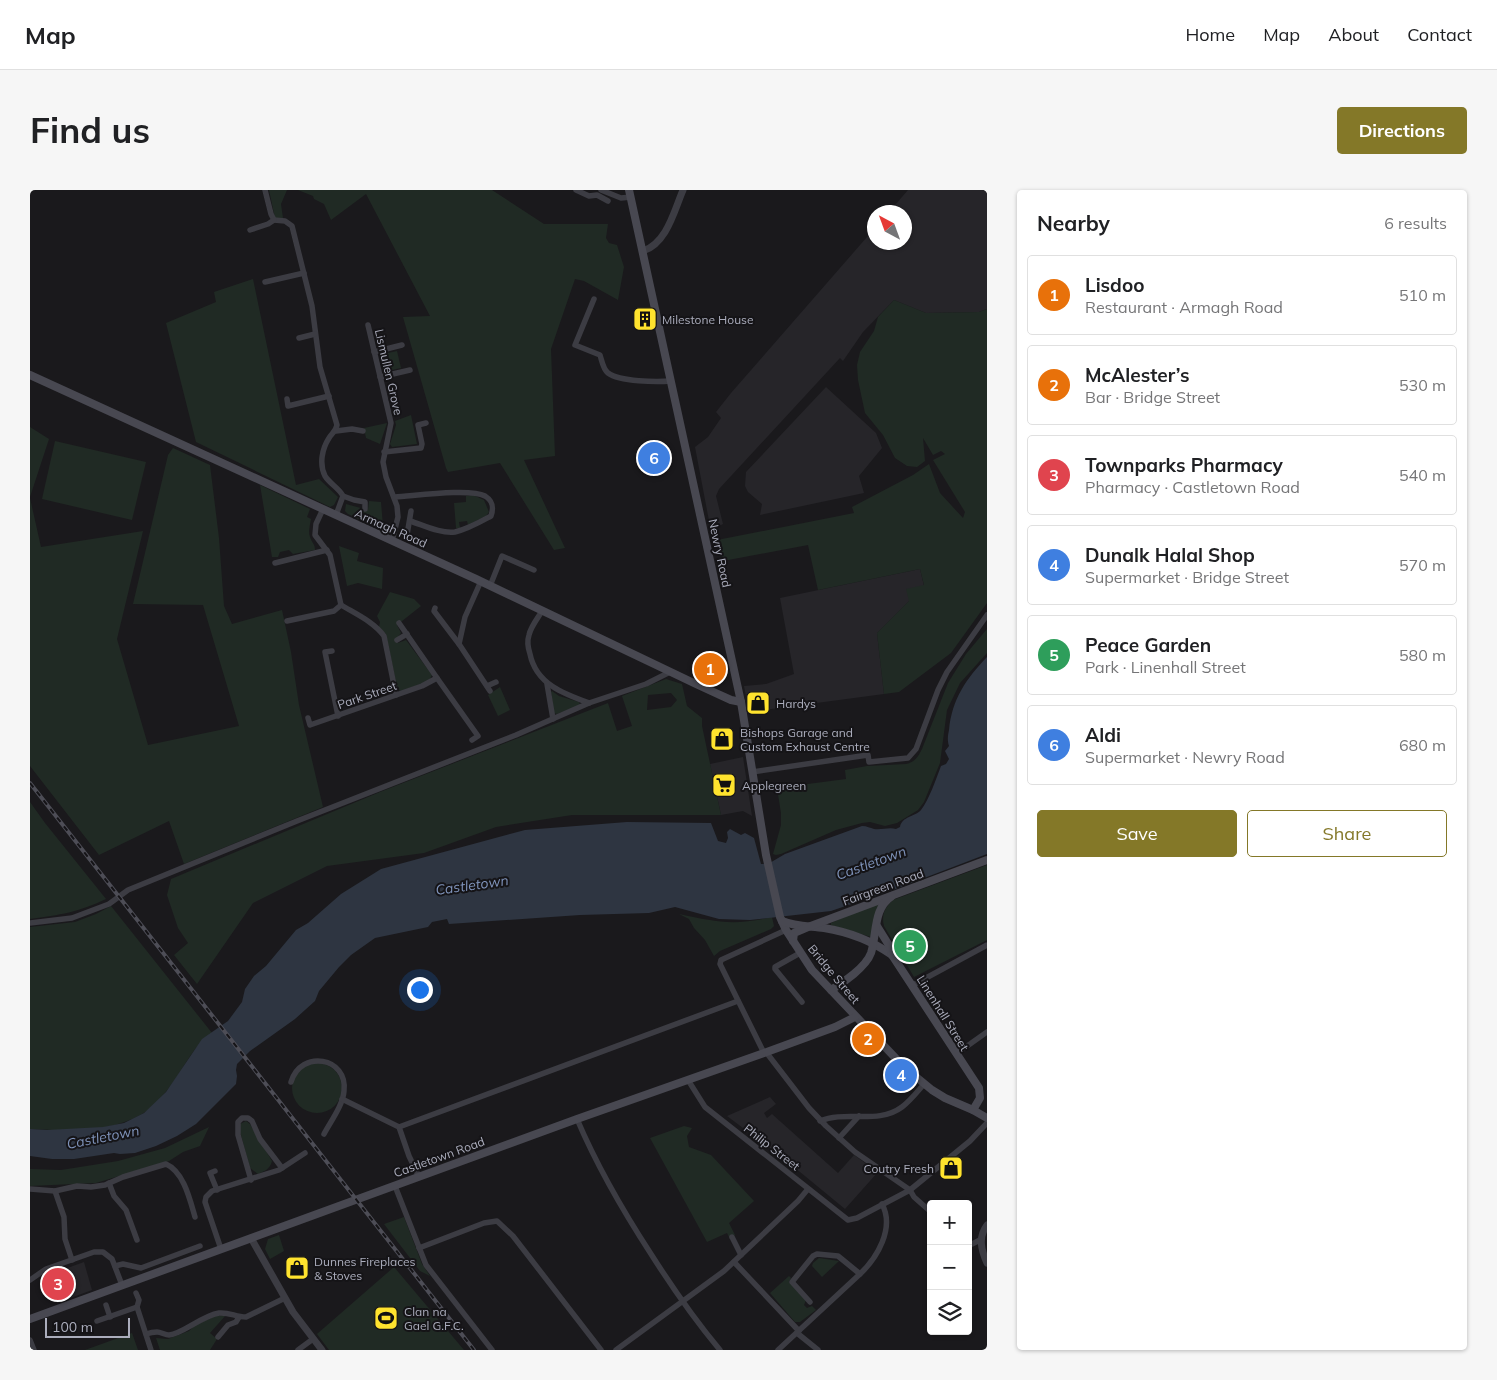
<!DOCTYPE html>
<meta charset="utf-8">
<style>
:root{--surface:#fff;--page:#f6f6f6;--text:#202124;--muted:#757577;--line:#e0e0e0;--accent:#847828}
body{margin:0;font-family:Mulish,sans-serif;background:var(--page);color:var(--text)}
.controls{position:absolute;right:15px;bottom:15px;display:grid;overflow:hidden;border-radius:5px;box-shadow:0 1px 4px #0004}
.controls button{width:45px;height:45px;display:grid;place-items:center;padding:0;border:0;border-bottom:1px solid var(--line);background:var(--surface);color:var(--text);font:25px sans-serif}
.compass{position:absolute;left:837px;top:15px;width:45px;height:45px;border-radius:50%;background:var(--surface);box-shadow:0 1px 4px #0004;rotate:319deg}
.scale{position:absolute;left:15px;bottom:12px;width:85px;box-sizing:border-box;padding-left:5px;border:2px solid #abadbc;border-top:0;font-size:14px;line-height:18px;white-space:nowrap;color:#abadbc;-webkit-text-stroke:4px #151417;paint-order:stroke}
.you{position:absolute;left:389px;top:799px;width:18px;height:18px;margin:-12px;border:4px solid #fff;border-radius:50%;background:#1a73e8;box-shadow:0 0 0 8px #1a73e833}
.badge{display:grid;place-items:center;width:32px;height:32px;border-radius:50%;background:var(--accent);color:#fff;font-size:16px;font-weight:700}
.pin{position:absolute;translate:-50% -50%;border:2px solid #fff;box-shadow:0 1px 5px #0006}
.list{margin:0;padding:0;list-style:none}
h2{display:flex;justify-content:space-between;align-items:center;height:65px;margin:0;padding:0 20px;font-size:21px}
h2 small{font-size:16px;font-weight:400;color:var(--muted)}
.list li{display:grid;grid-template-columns:32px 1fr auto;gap:15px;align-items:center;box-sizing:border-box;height:80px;margin:0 10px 10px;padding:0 10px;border:1px solid var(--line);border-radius:5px}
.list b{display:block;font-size:19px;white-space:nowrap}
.list p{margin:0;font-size:16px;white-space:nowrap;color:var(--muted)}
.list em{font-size:16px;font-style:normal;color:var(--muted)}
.actions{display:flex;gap:10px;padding:15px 20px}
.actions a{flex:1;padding:11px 0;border:1px solid var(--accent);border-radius:5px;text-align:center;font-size:18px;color:var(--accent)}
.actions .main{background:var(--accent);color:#fff}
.icon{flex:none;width:28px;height:28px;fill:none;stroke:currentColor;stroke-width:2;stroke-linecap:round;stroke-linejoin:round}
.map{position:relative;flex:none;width:957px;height:1160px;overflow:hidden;border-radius:5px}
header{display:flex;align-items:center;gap:30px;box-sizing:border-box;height:70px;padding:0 25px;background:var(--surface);border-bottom:1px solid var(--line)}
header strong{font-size:24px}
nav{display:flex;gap:28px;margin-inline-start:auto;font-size:18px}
.intro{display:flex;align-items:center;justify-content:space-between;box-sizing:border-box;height:120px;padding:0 30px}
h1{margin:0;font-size:35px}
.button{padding:12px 22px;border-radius:5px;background:var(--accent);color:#fff;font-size:18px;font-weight:700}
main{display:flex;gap:30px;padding:0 30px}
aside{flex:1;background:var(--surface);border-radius:5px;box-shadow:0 1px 4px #0004}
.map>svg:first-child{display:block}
</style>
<header>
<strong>Map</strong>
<nav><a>Home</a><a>Map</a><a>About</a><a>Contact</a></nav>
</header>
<div class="intro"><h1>Find us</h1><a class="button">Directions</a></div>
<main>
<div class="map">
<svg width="957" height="1160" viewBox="0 0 957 1160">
<rect width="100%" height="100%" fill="#1a191c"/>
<g fill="#262529">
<path d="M878,0h79v119l-8,3 -53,1 -32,-13 -31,32 -20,29 -3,-3 -121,131 -3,7 7,28 -6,3 -7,-1 -15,-79 13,-10 13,-19 -5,-6 15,-19 143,-164v13h30v-30h-15z"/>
<path d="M796,197l50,46 6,15 -23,28 5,17 -104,22 2,-11 -14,-12 -3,-6 1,-14z"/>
<path d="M890,379l4,17 -47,47 7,61 -135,18 -5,-26 22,-2 28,-10 -14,-76z"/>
<path d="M713,567l9,59 -9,-5 -22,4 -11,-51z"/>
<path d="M740,907l6,7 -12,9 3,5 5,-4 66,59 16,-18 24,17 -33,37 -62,-51 -56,-42z"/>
<path d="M54,1072l8,28 -35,13 -9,-28z"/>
</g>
<g fill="#202a24" fill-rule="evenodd">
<path d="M239,0h18l-6,14 2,14h-8z"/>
<path d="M268,0h194l52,34h64l-2,14 3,5 8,2 7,22 -6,33 -34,-19 -9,-2 -24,70 4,107 -31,4 41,88 -11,2 -54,-87 -52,9 -2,-4 -43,-151 27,-1 -64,-122 -35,26 -7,-16 -10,-5 -1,-3z"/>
<path d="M223,89l43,206 23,-6 19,18 -4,8 -4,2 -134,-65 -30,-119 50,-21 -2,-10z"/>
<path d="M864,110l32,13 53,-1 8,-3v294l-36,50 -52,39 -15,2 -7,-61 32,-32 -3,-12 18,-4 -4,-16 -102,21 -10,-45 -85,16 -6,-21 137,-27 -2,-6 61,-32 16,-11 11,29 23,25 2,-6 -32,-52 12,-6 -4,-3 -8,4 -10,-17 2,23 -8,6 -10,-1 -12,-8 -12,-23 -18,-22 -7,-33 -1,-15 3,-13 14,-21 4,-14z"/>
<path d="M367,161l4,17 -18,4 -4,-17z"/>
<path d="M381,225l6,29 -25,3 -2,-3 6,-19 -1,-4z"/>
<path d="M357,233l-7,21 -14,-6 -2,-10z"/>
<path d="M0,237l19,12 -19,58z"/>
<path d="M25,251l91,21 -14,58 -90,-21z"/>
<path d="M143,258l37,17 9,73 5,68 8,18 50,-14 9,42 8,53 24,102 -139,57 -15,-43 -70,34 -69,-89v-268l11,49 102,-16 -26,108 31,106 91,-19 -36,-121 -70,-1 35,-149z"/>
<path d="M230,295l50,24 -3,8 4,2c-1,6 -3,13 -1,18 2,6 5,7 5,13l-22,4 -4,-4 -9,2 -2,5h-6z"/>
<path d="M443,305l11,5 5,12 -3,4 -18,9 -1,-4 -8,1 1,6h-4l-2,-25 12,-1v-6z"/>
<path d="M339,311l12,1 2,24 -1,4 -34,-16 -3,-3 1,-7 22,6z"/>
<path d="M309,356l20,7 -2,8 26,7 -1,21 -24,-6 -11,3z"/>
<path d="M360,402l24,7 7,7 -24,19 4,8 -5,6 2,4 8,-3 26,35 -3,6 -28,10 -2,-1 -2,-3 -11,-53 -7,-7 1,-5 -3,-6z"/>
<path d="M957,439v24l-27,30 -13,27 -7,53 -16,39 -6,8 -21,13 -12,3 -15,-4 -8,1 -26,7 -55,24 -5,1 -3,-1 8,-29v-12l-4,-25 69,-9 -1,-9 22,-4 39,-2c9,-2 12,-7 16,-15l26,-66 18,-29z"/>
<path d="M636,489l16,5 5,22 15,12v8l19,89h-149l-76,12 -72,26 -97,13 -74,37 -56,81 -23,-29 14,-12 -10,-15 -11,-33 4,-16 209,-87 228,-89 9,28 15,-5 -10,-30zM641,503l6,7 -6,7 -24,3 1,-15z"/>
<path d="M470,497l10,23 -12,6 -10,-21z"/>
<path d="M522,501l7,5 20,6 1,3 -23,9 -3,-1 -3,-21z"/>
<path d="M0,612l15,21 61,76c-27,13 -46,16 -76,20z"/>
<path d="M957,675v75l-73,37 -30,-51c-3,-11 1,-19 9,-26z"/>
<path d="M853,710l-12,37 -40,-12v-2z"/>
<path d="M81,716l101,127c-18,12 -26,31 -38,48 -8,11 -19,25 -32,33 -32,19 -75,17 -112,15v-202l45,-5 21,-8z"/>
<path d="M649,724c37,8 55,12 93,3l2,9 -3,3 -51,22 -6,5 -9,-16 -11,-12 -5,-9z"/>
<circle cx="287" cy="898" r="25"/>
<path d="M216,931l4,3 22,37c-2,8 -7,10 -14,13l-8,-6 -11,-40 1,-4z"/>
<path d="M654,936l8,2 -5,8 2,11 22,8 43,46 -25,22 6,12 -5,4 -3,-6 -20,9 -57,-104z"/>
<path d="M179,937l-9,19 -17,6 -14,9 -73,22 -66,3v-17l31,1 57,-9 47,-13z"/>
<path d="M374,1027l18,47 8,12 -10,-5 -36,-47z"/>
<path d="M249,1045l5,16 -14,8 -5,-10 3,-10z"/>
<path d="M789,1068l20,3 -17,16 -10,-11 1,-3z"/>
<path d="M364,1077l70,83h-135l-12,-16z"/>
<path d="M759,1086l2,2 -2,4 17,18 -2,5 3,3 5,-2 4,4 -16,12h-5l-25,-29z"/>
<path d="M196,1125l-16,18 7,6 -7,11h-50l-4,-12 12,1 21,-8 6,-6 21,-9z"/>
<path d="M102,1143l6,17h-53z"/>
</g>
<path fill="#2e3541" d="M957,467v197l-89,34 -67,23 -81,9 -31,-1 -44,-12 -26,6 -69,2 -131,9 -2,-5 -15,3 -4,5 -53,11 -24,17 -12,12 -20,24 -4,10 -20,18 -45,32 -13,13 -1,6 1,6 -1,8 -40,40 -19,12 -21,10 -21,7 -15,1 -6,-1 -40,6h-22l-22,-3v-27l17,1 56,-3 21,-4 20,-10 22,-21 36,-53 26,-18 14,-19 3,-13 9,-13 12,-10 30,-36 12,-7 33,-29 40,-25 144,-39 102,-8 84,1 7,18 8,2 2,-5 -1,-6 3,-3 11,6 4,-2 9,5 7,26h7l17,-10 77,-28c5,0 8,2 12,3 8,1 15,-2 22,0l4,-2c2,-11 15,-10 21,-17 8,-10 15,-31 20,-44l5,-2 3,-5 -4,-8 4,-5c-2,-6 -1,-11 0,-16 3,-31 17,-51 38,-73z"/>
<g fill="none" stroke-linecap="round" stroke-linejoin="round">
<g stroke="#3c3c43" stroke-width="5.5">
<path d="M235,0l6,24 3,6 11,1 7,5 20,80 8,61 17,58c-1,6 -5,8 -8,13 -7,11 -10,26 -4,38 5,8 14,12 18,20l-7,19"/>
<path d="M546,0l13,6 8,-1 11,6"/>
<path d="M571,0l20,8 10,-1"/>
<path d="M220,40l18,-6 6,-4"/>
<path d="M235,92l39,-9"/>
<path d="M564,109l-19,46 25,10c2,6 3,14 8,18 12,9 49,9 63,8"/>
<path d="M338,135l23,98 -8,39 3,15 11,29 1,11 -6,24"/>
<path d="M269,148l16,-4"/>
<path d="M344,162l28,-7"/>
<path d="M350,187l30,-7"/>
<path d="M257,209l1,7 41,-10"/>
<path d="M306,241l16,-2 11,2"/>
<path d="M354,262l37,-4 1,-4 -4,-19 8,-2"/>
<path d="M313,306l11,4 11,2v7"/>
<path d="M365,307c19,-1 75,-9 90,-1 8,5 9,11 6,20 -11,6 -23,13 -36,16 -14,2 -32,-7 -45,-11"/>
<path d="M377,345l4,-24"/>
<path d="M245,373l52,-13"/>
<path d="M451,391l-16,36 -6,27 31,47"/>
<path d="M460,396l12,-30 32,14"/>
<path d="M311,415c15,9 33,17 43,31l12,59"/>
<path d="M405,418l-1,3 25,33"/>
<path d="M512,421c-4,7 -11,15 -13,24 -2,6 -1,13 1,19 6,30 34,40 59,49"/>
<path d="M257,431l47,-10 7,-6 -11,-50 -15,-20 1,-11 7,-15"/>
<path d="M369,433l38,55"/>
<path d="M367,450l10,-6"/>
<path d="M302,461l-7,1 13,64"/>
<path d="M517,494l6,35"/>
<path d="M457,496l9,-4"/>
<path d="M278,528l2,7 112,-39 15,-8 41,58 -6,4"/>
<path d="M722,582l116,-17 1,7 39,-4 8,-9 22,-59 9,-18 40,-57"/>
<path d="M0,733l42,-5 37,-14 19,-14 169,-69 219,-86 73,-32 57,-19 24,-12"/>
<path d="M770,763l-25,14v2l27,33"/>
<path d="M883,795l74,-40"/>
<path d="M736,862l43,56 17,18 29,26 55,38 4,7 17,15"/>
<path d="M734,863l-44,-89 1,-4 65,-30"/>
<path d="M926,864l31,-22"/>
<path d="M658,890l17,27 143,113 9,-2 53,-28 60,-49 17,-18"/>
<path d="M261,892c10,-33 57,-25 53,9 -1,14 -13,30 -20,43"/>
<path d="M312,909l57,28 10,29 10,21"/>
<path d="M547,929c20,47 46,92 74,135 21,33 43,65 69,96"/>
<path d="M790,931c26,-11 58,4 82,-14 8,-6 15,-15 22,-23"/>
<path d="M369,937l339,-126"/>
<path d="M809,948l20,-22"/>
<path d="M185,981l-5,2 7,17"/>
<path d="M221,990l-13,-45v-13l4,-4h6l4,3 8,18 22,29"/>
<path d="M79,993l5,13 12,14 11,30"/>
<path d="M365,996l31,79 66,85"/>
<path d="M0,999l25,2 22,-5 14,1 14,-2 18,-8 43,-13c18,8 24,36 29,53"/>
<path d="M25,1001l9,26 1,22 7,21"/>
<path d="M702,1047l9,18"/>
<path d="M938,1054h4l8,-4"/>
<path d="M389,1058l65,-25 13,-2 16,15 88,114"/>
<path d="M191,1059l-16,-47 1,-5 6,-6 67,-21 26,-17"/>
<path d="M704,1072l65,69"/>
<path d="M85,1076l8,-2 18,4 59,-22"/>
<path d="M830,1084c17,-16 35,-46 22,-70"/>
<path d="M0,1090l16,-11 48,-17h9l9,7 10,26"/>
<path d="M106,1103l3,7 -2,7"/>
<path d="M76,1115l4,12"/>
<path d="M67,1131l40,-14 14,43"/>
<path d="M767,1143l21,17"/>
<path d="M116,1144c3,-1 8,-2 11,-2 4,0 8,3 12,3 14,-1 32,-19 50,-22 10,-1 17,4 27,4l39,-19"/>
<path d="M188,1147l10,-12 8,-3 3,-5"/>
<path d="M0,1150l4,10"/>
<path d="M268,1160l15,-11"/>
<path d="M586,1160l108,-79 74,-70 10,-12"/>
<path d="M748,1160l82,-76 -22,-18 -21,-2 -4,2 -21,26 18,20"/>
</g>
<g stroke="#3c3c43" stroke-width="7">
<path d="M613,61c24,-8 31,-40 40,-61"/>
<path d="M957,1035c-9,12 -6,25 0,38"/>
<path d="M221,1048l42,74 29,38"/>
</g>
<g stroke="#484851" stroke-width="8">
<path d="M599,0l112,512 25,153 14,62 6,13 26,40 92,97 28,23 13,8 28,12 14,8"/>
<path d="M0,185l446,204 222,106 33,15 10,2"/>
<path d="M752,731c14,6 28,5 42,7 25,4 48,13 68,27l87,133 1,10 -7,12"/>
<path d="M847,736l13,21 2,8"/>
<path d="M763,751l1,-8 14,-6 179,-67"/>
<path d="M801,800c12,-7 35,-23 40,-37 6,-19 2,-45 21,-57"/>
<path d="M0,1129l547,-200 187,-66 71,-26 20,-10"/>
</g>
<g stroke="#4d4d56" stroke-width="4">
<path id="rail" d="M0,593l444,567"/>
</g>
<use href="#rail" stroke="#151417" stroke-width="2" stroke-dasharray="5.5" stroke-linecap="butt"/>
</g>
<defs>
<g id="building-square" transform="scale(1.25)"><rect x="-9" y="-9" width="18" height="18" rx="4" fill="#ffe32e" stroke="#151417"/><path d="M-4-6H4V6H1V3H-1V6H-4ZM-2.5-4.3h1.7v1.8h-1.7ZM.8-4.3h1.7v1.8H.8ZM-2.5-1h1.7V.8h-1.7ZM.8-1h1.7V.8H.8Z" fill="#111"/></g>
<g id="shop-square" transform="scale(1.25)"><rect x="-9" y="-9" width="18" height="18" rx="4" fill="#ffe32e" stroke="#151417"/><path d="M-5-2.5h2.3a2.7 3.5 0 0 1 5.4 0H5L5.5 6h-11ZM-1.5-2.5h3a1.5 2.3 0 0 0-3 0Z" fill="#111"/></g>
<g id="supermarket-square" transform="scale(1.25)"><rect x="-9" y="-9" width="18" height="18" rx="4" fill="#ffe32e" stroke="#151417"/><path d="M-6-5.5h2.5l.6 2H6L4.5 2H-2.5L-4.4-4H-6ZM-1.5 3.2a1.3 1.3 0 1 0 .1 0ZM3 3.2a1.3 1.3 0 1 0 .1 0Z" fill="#111"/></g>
<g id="stadium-square" transform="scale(1.25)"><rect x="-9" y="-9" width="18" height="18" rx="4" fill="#ffe32e" stroke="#151417"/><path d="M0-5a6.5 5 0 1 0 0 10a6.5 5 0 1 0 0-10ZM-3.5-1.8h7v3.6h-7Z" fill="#111"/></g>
</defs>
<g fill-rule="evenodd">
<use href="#building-square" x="615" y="129"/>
<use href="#shop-square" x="728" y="513"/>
<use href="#shop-square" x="692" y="549"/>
<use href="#supermarket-square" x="694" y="595"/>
<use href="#shop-square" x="921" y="978"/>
<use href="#shop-square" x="267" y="1078"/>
<use href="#stadium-square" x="356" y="1128"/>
</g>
<g text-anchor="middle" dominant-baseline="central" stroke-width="4" stroke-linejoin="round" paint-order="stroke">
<g font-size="12" fill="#abadbc" stroke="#151417" text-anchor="start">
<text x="632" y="129">Milestone House</text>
<text x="746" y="513">Hardys</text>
<text x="710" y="542">Bishops Garage and<tspan x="710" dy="14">Custom Exhaust Centre</tspan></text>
<text x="712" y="595">Applegreen</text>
<text x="904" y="978" text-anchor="end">Coutry Fresh</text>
<text x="284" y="1071">Dunnes Fireplaces<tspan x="284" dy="14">&amp; Stoves</tspan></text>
<text x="374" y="1121">Clan na<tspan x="374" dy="14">Gael G.F.C.</tspan></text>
</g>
<g font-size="12" fill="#abadbc" stroke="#151417">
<text transform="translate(359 182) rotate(77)">Lismullen Grove</text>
<text transform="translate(361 338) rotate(24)">Armagh Road</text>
<text transform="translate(690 363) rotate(78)">Newry Road</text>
<text transform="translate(337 505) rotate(-19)">Park Street</text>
<text transform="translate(853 697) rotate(-20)">Fairgreen Road</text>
<text transform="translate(804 784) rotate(50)">Bridge Street</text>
<text transform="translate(913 823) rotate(58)">Linenhall Street</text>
<text transform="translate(742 957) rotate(38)">Philip Street</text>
<text transform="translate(409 967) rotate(-20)">Castletown Road</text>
</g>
<g font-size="14" font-style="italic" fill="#7f93ba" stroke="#151417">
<text transform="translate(841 673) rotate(-20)">Castletown</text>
<text transform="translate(442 695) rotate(-8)">Castletown</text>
<text transform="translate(73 947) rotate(-11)">Castletown</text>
</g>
</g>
</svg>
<div class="controls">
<button>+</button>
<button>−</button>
<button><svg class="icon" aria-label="layers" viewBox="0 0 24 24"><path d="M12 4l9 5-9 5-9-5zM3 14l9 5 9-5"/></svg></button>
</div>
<svg class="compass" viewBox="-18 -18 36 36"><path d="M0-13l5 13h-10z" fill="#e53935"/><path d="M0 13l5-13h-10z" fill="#757577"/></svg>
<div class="scale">100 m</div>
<div class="you"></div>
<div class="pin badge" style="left:680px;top:479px;background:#e8710a">1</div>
<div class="pin badge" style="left:838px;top:849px;background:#e8710a">2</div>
<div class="pin badge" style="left:28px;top:1094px;background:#e0444e">3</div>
<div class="pin badge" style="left:871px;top:885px;background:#3f7fe0">4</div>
<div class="pin badge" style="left:880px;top:756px;background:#2e9e5b">5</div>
<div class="pin badge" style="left:624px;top:268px;background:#3f7fe0">6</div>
</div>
<aside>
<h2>Nearby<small>6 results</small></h2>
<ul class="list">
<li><span class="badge" style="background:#e8710a">1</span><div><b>Lisdoo</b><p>Restaurant · Armagh Road</p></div><em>510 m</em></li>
<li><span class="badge" style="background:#e8710a">2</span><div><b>McAlester’s</b><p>Bar · Bridge Street</p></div><em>530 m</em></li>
<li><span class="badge" style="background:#e0444e">3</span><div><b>Townparks Pharmacy</b><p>Pharmacy · Castletown Road</p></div><em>540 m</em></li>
<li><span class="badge" style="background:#3f7fe0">4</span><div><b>Dunalk Halal Shop</b><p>Supermarket · Bridge Street</p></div><em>570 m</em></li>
<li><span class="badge" style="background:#2e9e5b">5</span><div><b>Peace Garden</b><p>Park · Linenhall Street</p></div><em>580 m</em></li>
<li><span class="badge" style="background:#3f7fe0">6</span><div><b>Aldi</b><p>Supermarket · Newry Road</p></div><em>680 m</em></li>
</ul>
<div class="actions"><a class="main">Save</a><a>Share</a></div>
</aside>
</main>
